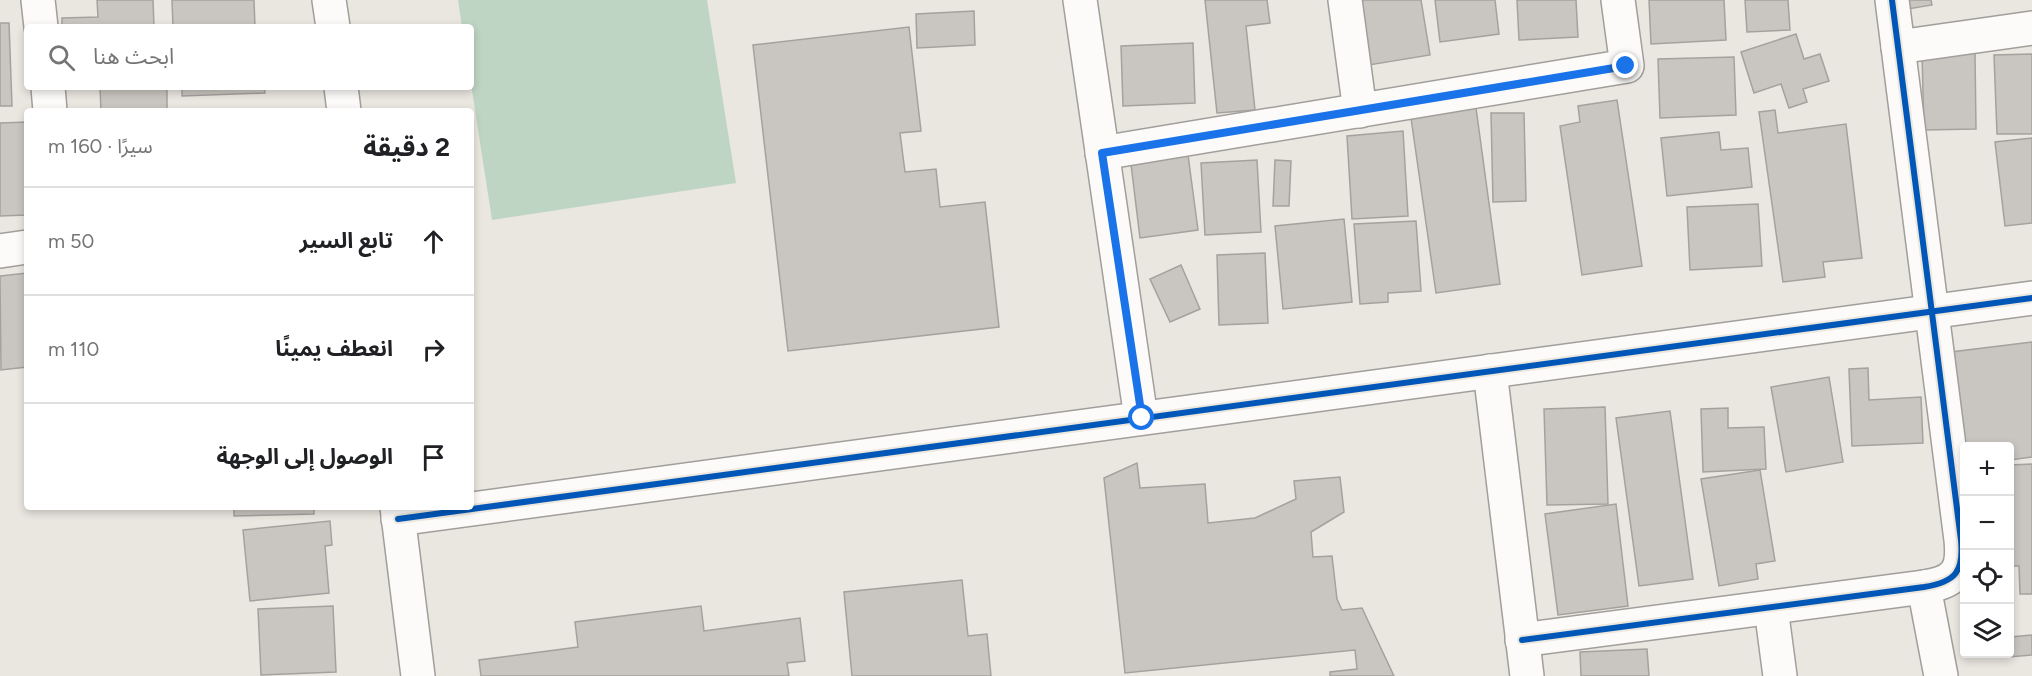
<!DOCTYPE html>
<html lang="ar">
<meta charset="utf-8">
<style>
:root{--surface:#fff;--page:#f2f2f2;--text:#202124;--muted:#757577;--line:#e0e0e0}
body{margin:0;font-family:Figtree,"Noto Sans Arabic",sans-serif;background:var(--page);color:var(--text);direction:rtl}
.controls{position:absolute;right:18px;bottom:18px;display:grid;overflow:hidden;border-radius:6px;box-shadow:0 3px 9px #0003}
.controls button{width:54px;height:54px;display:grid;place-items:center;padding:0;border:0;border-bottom:2px solid var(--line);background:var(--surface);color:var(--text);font:30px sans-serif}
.stop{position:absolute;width:18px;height:18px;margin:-14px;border:4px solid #1a73e8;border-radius:50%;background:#fff}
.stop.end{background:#1a73e8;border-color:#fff;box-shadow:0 2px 6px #0008}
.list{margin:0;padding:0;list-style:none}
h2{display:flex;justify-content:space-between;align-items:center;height:78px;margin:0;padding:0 24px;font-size:26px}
h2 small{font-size:20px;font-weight:400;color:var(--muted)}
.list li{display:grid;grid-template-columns:39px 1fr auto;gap:18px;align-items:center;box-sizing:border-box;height:108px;padding:0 24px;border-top:2px solid var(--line)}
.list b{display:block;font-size:22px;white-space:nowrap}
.list em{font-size:20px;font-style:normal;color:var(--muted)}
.icon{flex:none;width:33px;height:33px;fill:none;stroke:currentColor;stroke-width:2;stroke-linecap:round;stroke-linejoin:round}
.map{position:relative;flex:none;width:2032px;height:676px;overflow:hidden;direction:ltr}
.search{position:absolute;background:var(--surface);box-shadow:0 3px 9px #0003;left:24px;top:24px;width:450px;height:66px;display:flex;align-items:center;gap:15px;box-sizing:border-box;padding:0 21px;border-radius:6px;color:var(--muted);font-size:22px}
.panel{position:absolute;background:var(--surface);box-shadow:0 3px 9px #0003;left:24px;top:108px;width:450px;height:402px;border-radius:6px;direction:rtl}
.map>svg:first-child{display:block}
</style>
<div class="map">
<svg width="2032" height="676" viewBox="0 0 2032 676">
<rect width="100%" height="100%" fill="#eae6e0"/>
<path fill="#bfd5c4" d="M458,0h249l29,183 -244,37 -21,-136v-57h-9z"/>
<g fill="#c9c5c1" stroke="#a5a29e" stroke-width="1.5">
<path d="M97,0h56l1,27h-92v-9l36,-1z"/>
<path d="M172,0h82l1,27h-82z"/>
<path d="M1205,0h62l3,23 -24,3 9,84 -38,3z"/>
<path d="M1359,0h62l9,55 -61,10z"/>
<path d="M1435,0h60l4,34 -59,8z"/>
<path d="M1517,0h59l2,37 -59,3z"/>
<path d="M1649,0h75l2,40 -75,4z"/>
<path d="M1745,0h43l2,30 -43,2z"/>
<path d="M1900,0h31l1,5 -30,5z"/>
<path d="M974,11l1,34 -58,3 -1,-34z"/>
<path d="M0,23h9l3,83h-12z"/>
<path d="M909,27l12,104 -21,2 5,39 31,-3 4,38 45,-5 14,125 -211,24 -35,-306z"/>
<path d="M1796,34l8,25 16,-5 9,27 -26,8 4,13 -18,6 -8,-24 -27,9 -13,-41z"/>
<path d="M1193,43l2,60 -72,3 -2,-60z"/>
<path d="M1975,53l1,76 -52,1 -2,-76z"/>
<path d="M2032,54v80h-35l-3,-79z"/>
<path d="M1734,57l2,58 -76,3 -2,-59z"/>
<path d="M100,87h67v24h-66z"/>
<path d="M182,87h82l1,6 -83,3z"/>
<path d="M1617,100l25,166 -60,9 -22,-149 20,-4 -2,-16z"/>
<path d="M1476,108l24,176 -64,9 -25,-175z"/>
<path d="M1775,110l3,23 68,-9 16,134 -39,4 2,15 -42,5 -24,-170z"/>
<path d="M1491,113h33l2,88 -33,1z"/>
<path d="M27,122v93l-27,1v-93z"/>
<path d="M1403,131l5,85 -56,3 -5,-83z"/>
<path d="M1719,132l2,18 27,-2 4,39 -85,9 -6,-58z"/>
<path d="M2032,138v85l-27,3 -10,-84z"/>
<path d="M1186,140l12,90 -58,8 -11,-90z"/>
<path d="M1257,160l4,72 -56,3 -4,-72z"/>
<path d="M1275,160l16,1 -2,45h-16z"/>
<path d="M1758,204l4,62 -72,4 -3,-63z"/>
<path d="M1344,219l8,83 -69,7 -8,-83z"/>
<path d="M1416,221l5,70 -33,2v9l-28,2 -6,-80z"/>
<path d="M1265,253l3,70 -49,2 -2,-70z"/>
<path d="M1181,265l19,44 -30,13 -20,-43z"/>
<path d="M27,273v94l-26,3 -1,-94z"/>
<path d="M2032,342v115l-22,3v-14h-46l-13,-94z"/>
<path d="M1868,368l1,32 52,-3 2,46 -71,3 -3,-77z"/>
<path d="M1829,377l14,85 -57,10 -15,-85z"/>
<path d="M1605,407l3,97 -61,1 -3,-96z"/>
<path d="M1728,408v20l36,-1 2,42 -63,3 -2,-63z"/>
<path d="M1670,411l23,168 -54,7 -23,-168z"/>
<path d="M1137,463l3,25 65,-4 3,39 47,-5 41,-19 -2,-18 46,-4 4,35 -33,20 2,25 19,-1 5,43 5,11 20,-2 32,68h-64v-4l27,-3 -2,-19 -230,23 -21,-195z"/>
<path d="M2032,464v130h-12l-1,-28h-9v-101z"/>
<path d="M1760,470l15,91 -19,3 2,15 -39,7 -18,-107z"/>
<path d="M1616,504l12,102 -70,9 -13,-101z"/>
<path d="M234,507h80v7l-80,2z"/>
<path d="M330,521l2,24 -7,1 4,47 -79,8 -7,-71z"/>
<path d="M962,580l6,56 19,-2 4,42h-139l-8,-84z"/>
<path d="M333,606l3,66 -75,3 -3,-66z"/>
<path d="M701,606l3,25 96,-13 5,43 -18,2 2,13h-308l-2,-16 99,-13 -3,-25z"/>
<path d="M2032,635v20l-23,2 1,-20z"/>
<path d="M1647,649l2,27h-68l-1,-24z"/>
</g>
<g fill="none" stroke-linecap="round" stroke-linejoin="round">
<g stroke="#a19f9b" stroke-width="36">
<g id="minor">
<path d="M38,0l3,27"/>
<path d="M329,0l4,27"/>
<path d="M1080,0l61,418"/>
<path d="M1345,0l15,111"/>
<path d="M1898,47l134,-19"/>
<path d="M48,87l2,24"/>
<path d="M341,87l3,24"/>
<path d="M1102,153l525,-87 -9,-66"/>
<path d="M0,251l27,-4"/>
<path d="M1490,371l37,305"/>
<path d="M397,507l21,169"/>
<path d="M398,519l1634,-221"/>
<path d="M1924,587l17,89"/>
<path d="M1771,608l9,68"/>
<path d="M1522,640l402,-53c32,-5 40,-16 37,-47l-69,-540"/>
</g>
</g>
<use href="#minor" stroke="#fcfbfa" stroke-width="33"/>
<g stroke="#ede7dd" stroke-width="10">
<g id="cycleway">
<path d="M398,519l1634,-221"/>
<path d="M1522,640l402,-53c32,-5 40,-16 37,-47l-69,-540"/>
</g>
</g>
<use href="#cycleway" stroke="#0057b8" stroke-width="6"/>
</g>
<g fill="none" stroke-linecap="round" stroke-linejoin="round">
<path stroke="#1a73e8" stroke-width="8" d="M1142,418l-40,-265 524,-87"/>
</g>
</svg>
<div class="controls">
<button>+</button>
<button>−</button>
<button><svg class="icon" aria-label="locate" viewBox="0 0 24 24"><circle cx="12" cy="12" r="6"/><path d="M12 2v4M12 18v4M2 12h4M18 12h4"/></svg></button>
<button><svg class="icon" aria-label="layers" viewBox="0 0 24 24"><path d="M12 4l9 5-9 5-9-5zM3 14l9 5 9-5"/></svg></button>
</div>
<div class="stop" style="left:1142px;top:418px"></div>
<div class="stop end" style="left:1626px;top:66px"></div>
<div class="search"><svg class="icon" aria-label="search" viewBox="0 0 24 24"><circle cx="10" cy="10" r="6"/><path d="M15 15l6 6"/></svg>ابحث هنا</div>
<section class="panel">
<h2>2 دقيقة<small>سيرًا · 160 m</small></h2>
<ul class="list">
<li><svg class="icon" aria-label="ahead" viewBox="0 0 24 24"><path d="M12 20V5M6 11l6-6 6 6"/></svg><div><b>تابع السير</b></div><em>50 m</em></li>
<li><svg class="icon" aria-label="right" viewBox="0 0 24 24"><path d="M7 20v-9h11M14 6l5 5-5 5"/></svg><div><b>انعطف يمينًا</b></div><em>110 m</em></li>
<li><svg class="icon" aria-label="arrive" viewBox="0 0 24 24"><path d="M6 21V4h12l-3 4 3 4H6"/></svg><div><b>الوصول إلى الوجهة</b></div></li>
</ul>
</section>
</div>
